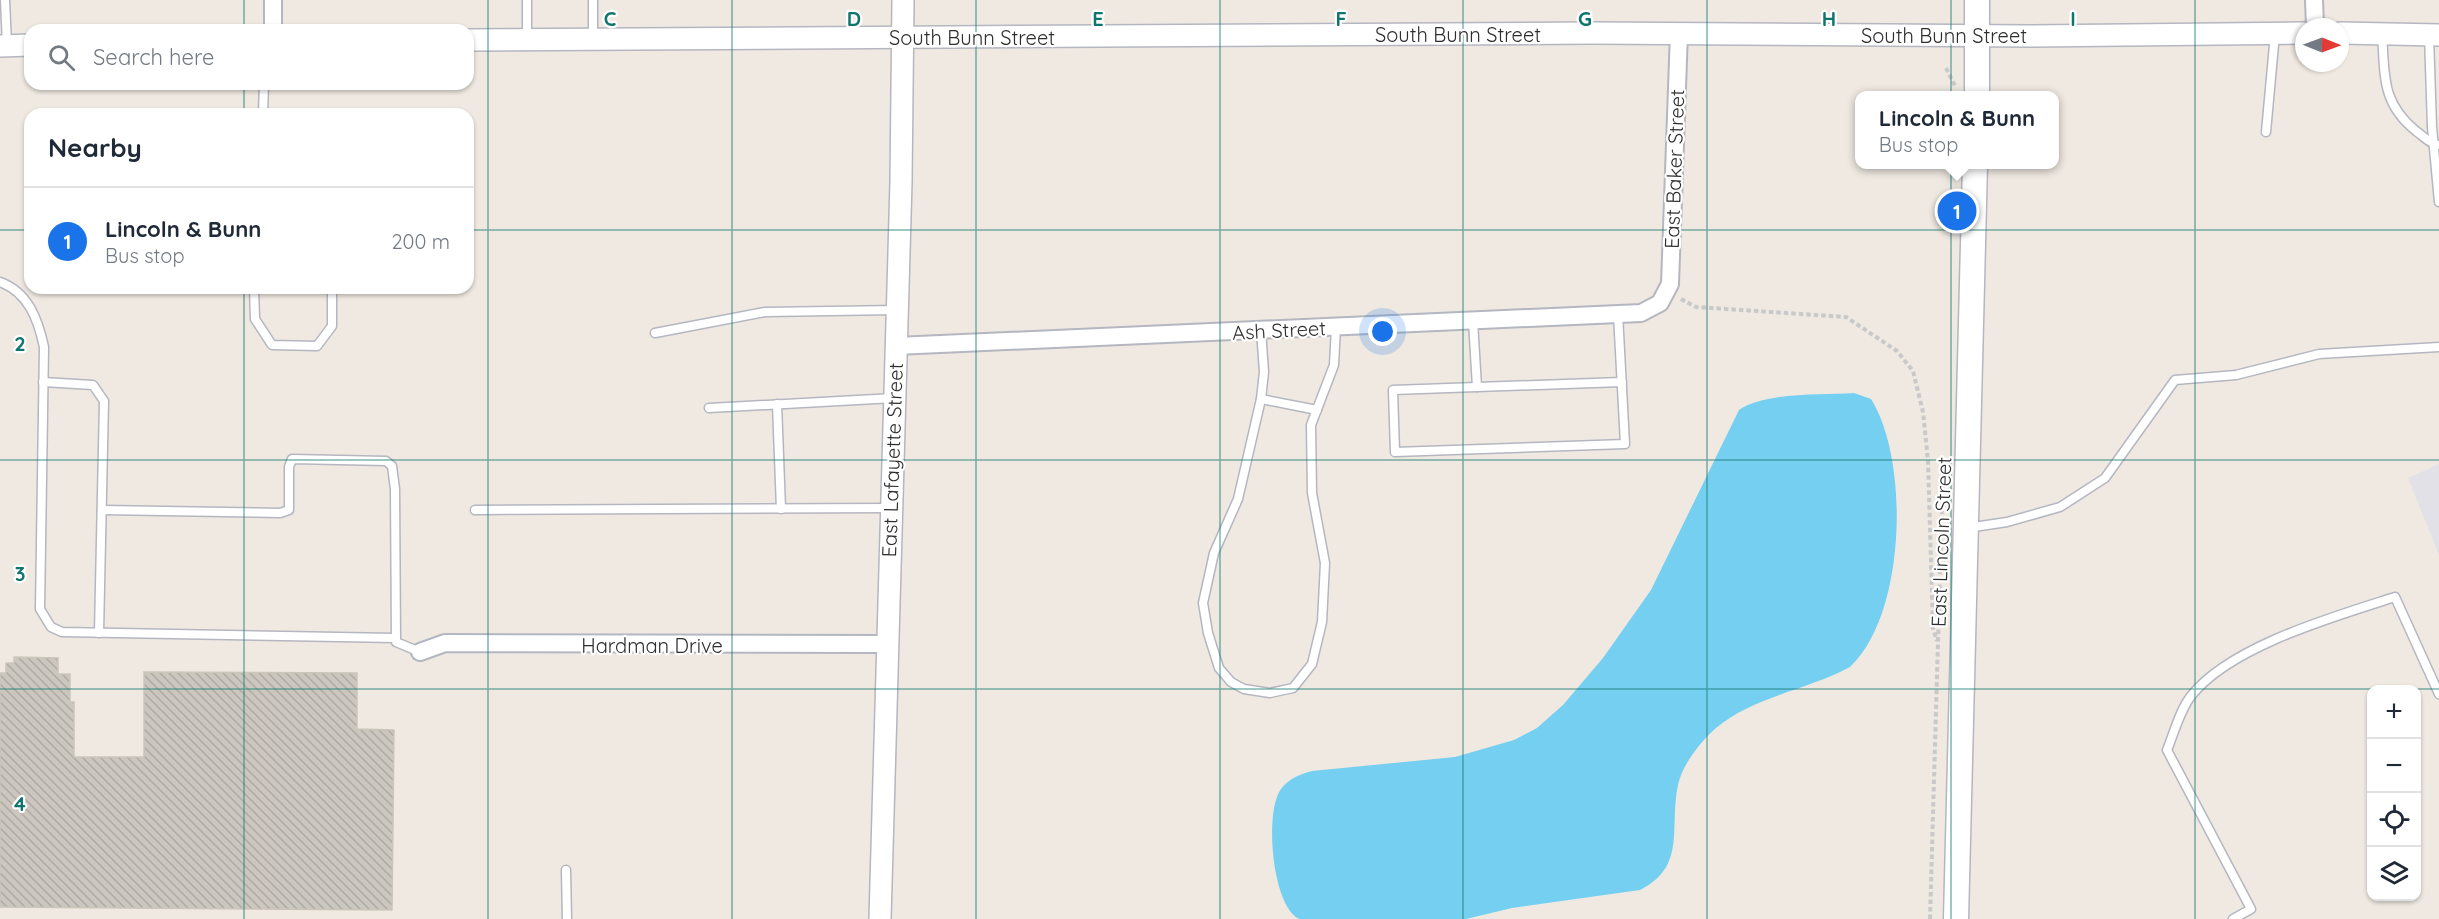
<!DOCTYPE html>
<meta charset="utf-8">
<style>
:root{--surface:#fff;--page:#f2f2f3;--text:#1f2937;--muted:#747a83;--line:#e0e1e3;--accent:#1a73e8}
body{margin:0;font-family:Quicksand,sans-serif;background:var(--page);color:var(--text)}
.controls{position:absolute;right:18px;bottom:18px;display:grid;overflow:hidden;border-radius:12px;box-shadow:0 2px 4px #0004}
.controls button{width:54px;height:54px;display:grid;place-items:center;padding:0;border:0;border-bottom:2px solid var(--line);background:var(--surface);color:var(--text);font:30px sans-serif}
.compass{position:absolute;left:2295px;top:18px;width:54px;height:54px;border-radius:50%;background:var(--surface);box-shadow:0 2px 4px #0004;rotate:91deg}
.you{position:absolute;left:1383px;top:332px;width:21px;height:21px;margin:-15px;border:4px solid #fff;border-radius:50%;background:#1a73e8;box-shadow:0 0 0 9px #1a73e833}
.badge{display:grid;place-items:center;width:39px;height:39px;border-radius:50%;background:var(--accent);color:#fff;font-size:20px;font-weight:700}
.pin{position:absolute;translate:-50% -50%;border:3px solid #fff;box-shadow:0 2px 6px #0006}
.popup{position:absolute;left:1855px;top:91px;width:204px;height:78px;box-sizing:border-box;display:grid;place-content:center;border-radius:12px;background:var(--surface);filter:drop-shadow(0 2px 4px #0005);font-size:20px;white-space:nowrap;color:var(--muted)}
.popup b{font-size:22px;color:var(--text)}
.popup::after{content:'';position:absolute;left:50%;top:100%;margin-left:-12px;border:12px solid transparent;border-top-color:var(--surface)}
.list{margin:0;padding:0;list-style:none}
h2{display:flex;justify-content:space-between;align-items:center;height:78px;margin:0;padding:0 24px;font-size:26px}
h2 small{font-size:20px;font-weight:400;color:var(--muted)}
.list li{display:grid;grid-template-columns:39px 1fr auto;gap:18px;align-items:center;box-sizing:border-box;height:108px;padding:0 24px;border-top:2px solid var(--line)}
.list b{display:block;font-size:22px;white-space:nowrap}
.list p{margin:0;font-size:20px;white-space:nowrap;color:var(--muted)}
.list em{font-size:20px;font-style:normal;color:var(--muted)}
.icon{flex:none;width:33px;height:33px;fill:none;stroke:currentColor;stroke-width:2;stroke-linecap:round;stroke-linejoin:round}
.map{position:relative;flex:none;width:2439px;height:919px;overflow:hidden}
.search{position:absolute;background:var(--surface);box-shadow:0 2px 4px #0004;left:24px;top:24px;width:450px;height:66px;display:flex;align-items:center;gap:15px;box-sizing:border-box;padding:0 21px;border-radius:18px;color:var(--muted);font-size:22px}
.panel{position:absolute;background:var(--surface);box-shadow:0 2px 4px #0004;left:24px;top:108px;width:450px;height:186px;border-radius:18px}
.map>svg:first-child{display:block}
</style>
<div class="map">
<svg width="2439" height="919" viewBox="0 0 2439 919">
<defs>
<pattern id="building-back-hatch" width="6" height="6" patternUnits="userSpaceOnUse" patternTransform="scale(1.5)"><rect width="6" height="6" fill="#cbc7bf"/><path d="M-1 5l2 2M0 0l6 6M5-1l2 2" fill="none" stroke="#afaba4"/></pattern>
</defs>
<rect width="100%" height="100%" fill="#efe9e1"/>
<path fill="#e3e1e8" d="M2439,464v91l-31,-77z"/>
<path fill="#75cff0" d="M1854,393l17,6c39,62 35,216 -21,268 -42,23 -96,29 -134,61 -15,13 -34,37 -38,57 -9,42 9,82 -38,105l-128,18 -46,11h-167c-27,-13 -35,-107 -18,-130 7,-10 19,-15 31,-18l143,-14 59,-17 23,-12 26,-23 40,-47 48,-68 88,-180c25,-18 84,-15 115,-17z"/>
<path fill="url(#building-back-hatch)" stroke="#cbc5ba" stroke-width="1.5" d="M14,657l44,1v16h12v28h4v55h70v-85l213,1v56l37,1 -2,180 -392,-3v-234h6v-10h8z"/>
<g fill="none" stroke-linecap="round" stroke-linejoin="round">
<g stroke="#b4b7c1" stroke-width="11">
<g id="service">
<path d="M5,0l2,45"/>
<path d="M527,0v39"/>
<path d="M593,0v39"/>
<path d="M2382,34c3,41 -1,69 34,97 7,5 14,13 23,14"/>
<path d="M2429,35l3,92 7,75"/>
<path d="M263,114l1,-30"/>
<path d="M2266,132l9,-98"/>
<path d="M0,282c28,10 38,37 44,65l-4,262 11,18 11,5 333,6"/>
<path d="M254,288l1,31 17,26 45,1 15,-20v-38"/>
<path d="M1618,314l7,130 -230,8 -2,-62 229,-8"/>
<path d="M1473,321l4,66"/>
<path d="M1261,330l3,42 -3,27 -23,100 -24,54 -11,50 5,30 11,35 12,14 13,7 26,4 23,-5 19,-24 10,-42 3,-59 -13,-70 -1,-68 23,-60 2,-38"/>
<path d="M655,333l110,-21 132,-2"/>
<path d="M43,382l50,3 11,16 -5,232"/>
<path d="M1261,399l56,11"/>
<path d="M777,404l4,105"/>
<path d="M709,408l185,-10"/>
<path d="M102,510l178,3 9,-3v-43l3,-8 94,2 6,5 3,23 1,153 24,10"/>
<path d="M475,510l415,-2"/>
<path d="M1967,528l40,-6 53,-15 45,-29 70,-98 61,-5 83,-21 120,-7"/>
<path d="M566,870l1,49"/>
<path d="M2233,919l18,-10 -84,-159c7,-17 13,-40 24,-54 39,-50 145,-80 204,-99l44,97"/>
</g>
</g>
<g stroke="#b4b7c1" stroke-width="20">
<g id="minor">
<path d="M273,0v30"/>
<path d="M2314,0l1,27"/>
<path d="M896,346l745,-33 19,-10 10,-19 9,-252"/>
<path d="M420,652l25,-9 441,1"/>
</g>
</g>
<g stroke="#b4b7c1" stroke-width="24">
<g id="tertiary">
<path d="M2340,33l99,2"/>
<path d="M468,40l1125,-7 435,3 276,-3"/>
<path d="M0,46l30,-1"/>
<path d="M880,919l21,-737 2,-182"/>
</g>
</g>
<g stroke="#b4b7c1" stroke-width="27">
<g id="secondary">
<path d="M1977,95v-95"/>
<path d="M1956,919l19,-755"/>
</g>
</g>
<g stroke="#c9c9c9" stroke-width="4" stroke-dasharray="4.5 3" stroke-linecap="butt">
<path d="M1946,68l9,18"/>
<path d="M1681,299l15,8 150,10 51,34 16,20 10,41 5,49 5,167 4,13"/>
<path d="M1930,919l13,-451"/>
</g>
<use href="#service" stroke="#fff" stroke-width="8"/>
<use href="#minor" stroke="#fff" stroke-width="16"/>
<use href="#tertiary" stroke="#fff" stroke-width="21"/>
<use href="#secondary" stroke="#fff" stroke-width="24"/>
</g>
<path fill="none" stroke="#0f766e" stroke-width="1.5" stroke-opacity="0.55" d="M244,0v30M488,0v919M732,0v919M976,0v919M1220,0v919M1463,0v919M1707,0v919M1951,0v919M2195,0v919M244,84v30M0,230h30M468,230h1971M244,288v631M0,460h2439M0,689h2439"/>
<g text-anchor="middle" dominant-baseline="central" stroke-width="4.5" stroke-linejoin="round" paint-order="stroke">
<g font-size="20" fill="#2e2e2e" stroke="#fff">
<text x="1458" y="34">South Bunn Street</text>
<text x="1944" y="35">South Bunn Street</text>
<text x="972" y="37">South Bunn Street</text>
<text transform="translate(1674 169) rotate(-88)">East Baker Street</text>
<text transform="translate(1279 330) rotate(-3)">Ash Street</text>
<text transform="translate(892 460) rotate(-88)">East Lafayette Street</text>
<text transform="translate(1941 542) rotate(-88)">East Lincoln Street</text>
<text x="652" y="645">Hardman Drive</text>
</g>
</g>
<g font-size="20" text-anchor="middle" font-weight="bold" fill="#0f766e" stroke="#fff" stroke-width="4.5" stroke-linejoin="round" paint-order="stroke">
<text x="610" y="26">C</text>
<text x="854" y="26">D</text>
<text x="1098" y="26">E</text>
<text x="1341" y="26">F</text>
<text x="1585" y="26">G</text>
<text x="1829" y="26">H</text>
<text x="2073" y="26">I</text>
<text x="20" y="351">2</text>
<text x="20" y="581">3</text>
<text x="20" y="811">4</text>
</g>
</svg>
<div class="controls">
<button>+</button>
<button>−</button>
<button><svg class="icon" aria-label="locate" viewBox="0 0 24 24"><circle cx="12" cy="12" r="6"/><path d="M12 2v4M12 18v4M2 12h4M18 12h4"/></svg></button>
<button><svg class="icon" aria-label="layers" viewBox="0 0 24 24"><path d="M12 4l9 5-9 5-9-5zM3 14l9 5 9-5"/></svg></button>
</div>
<svg class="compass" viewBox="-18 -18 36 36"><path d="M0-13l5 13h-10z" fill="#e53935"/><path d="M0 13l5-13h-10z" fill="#747a83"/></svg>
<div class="you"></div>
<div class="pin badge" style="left:1957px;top:211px">1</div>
<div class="popup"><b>Lincoln &amp; Bunn</b>Bus stop</div>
<div class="search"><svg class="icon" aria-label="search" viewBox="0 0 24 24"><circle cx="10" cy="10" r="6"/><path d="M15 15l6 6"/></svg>Search here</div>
<section class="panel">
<h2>Nearby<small></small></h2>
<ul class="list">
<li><span class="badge">1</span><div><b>Lincoln &amp; Bunn</b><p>Bus stop</p></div><em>200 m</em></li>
</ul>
</section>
</div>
